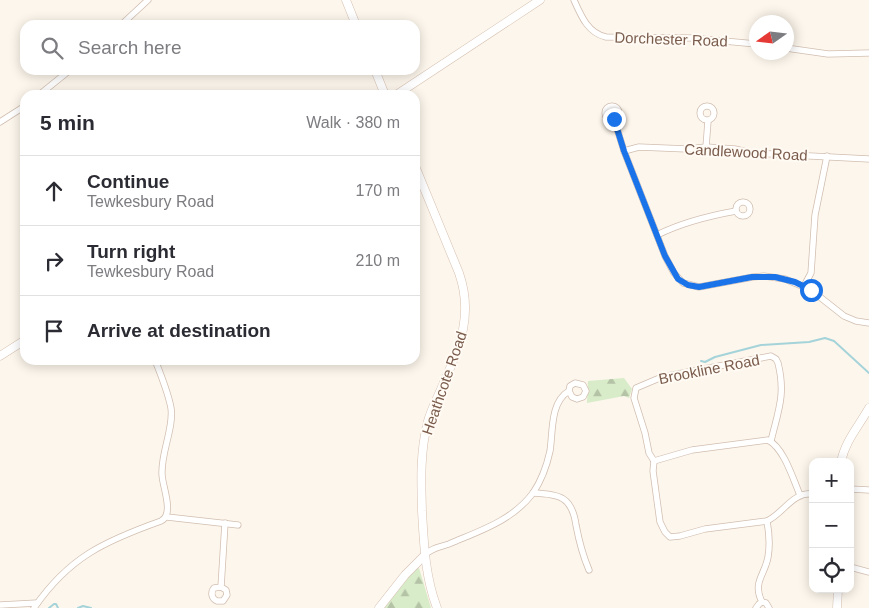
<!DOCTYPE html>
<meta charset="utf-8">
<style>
:root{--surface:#fff;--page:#f7f7f7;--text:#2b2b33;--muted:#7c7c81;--line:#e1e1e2}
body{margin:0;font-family:Arial,sans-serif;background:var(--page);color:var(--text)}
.controls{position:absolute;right:15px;bottom:15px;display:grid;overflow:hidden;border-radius:10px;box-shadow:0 2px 12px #0003}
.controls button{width:45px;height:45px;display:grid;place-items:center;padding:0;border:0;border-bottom:1px solid var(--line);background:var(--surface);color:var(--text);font:25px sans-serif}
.compass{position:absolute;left:749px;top:15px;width:45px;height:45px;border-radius:50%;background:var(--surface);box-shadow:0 2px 12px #0003;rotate:256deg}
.stop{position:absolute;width:15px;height:15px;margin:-11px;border:4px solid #1a73e8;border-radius:50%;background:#fff}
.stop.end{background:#1a73e8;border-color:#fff;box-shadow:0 1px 5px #0008}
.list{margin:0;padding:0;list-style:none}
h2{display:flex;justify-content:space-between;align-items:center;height:65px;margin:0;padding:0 20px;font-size:21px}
h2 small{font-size:16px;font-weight:400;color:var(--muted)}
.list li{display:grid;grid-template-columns:32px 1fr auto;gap:15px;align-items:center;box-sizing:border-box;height:70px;padding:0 20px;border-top:1px solid var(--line)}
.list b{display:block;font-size:19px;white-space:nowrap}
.list p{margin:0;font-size:16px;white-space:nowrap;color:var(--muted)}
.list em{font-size:16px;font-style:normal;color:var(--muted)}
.icon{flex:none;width:28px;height:28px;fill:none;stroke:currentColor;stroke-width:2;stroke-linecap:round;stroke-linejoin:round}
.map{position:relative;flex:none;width:869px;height:608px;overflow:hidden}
.search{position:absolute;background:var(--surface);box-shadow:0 2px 12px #0003;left:20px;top:20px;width:400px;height:55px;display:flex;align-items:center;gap:12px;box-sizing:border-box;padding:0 18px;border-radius:15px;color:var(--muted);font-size:19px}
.panel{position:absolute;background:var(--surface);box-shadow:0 2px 12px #0003;left:20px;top:90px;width:400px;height:275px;border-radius:15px}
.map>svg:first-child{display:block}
</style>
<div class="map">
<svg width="869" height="608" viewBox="0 0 869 608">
<defs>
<pattern id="forest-firs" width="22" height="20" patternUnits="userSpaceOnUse" patternTransform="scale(1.25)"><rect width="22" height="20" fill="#d8ecc9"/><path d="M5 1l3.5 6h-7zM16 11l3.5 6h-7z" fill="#b4c2a5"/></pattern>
</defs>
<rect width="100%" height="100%" fill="#fdf6ec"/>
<g fill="url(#forest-firs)">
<path d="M624,378l8,11 -3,9 -5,-2 -37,7 1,-22z"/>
<path d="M419,568l12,40h-47l31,-39z"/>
</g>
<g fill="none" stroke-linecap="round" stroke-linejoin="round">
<g stroke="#a5d3da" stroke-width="2">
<path d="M701,361l4,1 10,-5 46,-12 48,-3 16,-4 9,3 35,32"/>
<path d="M49,608l5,-4h2l2,4"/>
<path d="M78,608l5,-2 8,2"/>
</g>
<g stroke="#d1beb0" stroke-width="7">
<g id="street">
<path d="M574,0c7,16 14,33 32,37l86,1 64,6"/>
<path d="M121,25l27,-25"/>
<path d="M786,48l42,6 41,-1"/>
<path d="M39,95l31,-25"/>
<circle cx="707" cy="113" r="7"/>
<circle cx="612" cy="113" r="7"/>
<path d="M614,119l10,32 41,105 9,17 9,10 16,4 54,-10 11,-1 21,3 26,11 33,26 12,5 13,2"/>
<path d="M0,122l25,-16"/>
<path d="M706,147l2,-26"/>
<path d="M624,151l15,-4 48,2 19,-2 29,2 16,4 118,6"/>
<circle cx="743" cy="209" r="7"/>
<path d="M657,235c26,-13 51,-19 79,-24"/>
<path d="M804,286l7,-13 4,-58 12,-59"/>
<path d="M654,461l-5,-8 -4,-20 -11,-35 2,-10 26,-11 109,-21 5,3 2,4c8,32 0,48 -7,78"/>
<path d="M654,461l-1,10 7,51 5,10 5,5 10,-1 25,-7 62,-8c17,-8 25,-29 46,-27"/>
<path d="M654,461l38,-11 76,-10c16,8 25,39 32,55"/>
<path d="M850,489l19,1"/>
<path d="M533,493c27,1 39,4 43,32 3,16 7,31 13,45"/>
<path d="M167,517l71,8"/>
<path d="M767,521c2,11 3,25 1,36 -3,18 -16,25 -6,45l4,1 3,5"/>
<path d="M425,555c6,-7 15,-8 24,-11 30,-13 63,-23 84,-51 8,-12 14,-28 17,-42 3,-19 0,-49 19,-60l1,-5 5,-3 8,2 3,6 -3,6 -6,2 -5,-2 -3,-6"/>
<path d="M850,567l19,5"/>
<path d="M221,587l-7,1c-4,5 -2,11 3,13h6l4,-6 -1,-5 -5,-3 4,-64"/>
<path d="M0,605l37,-2"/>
<path d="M34,608c35,-51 71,-67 127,-87 14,-7 1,-35 1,-47 -1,-22 12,-46 9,-66 -3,-16 -10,-33 -16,-48"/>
<path d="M756,608l3,-4 3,-2"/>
</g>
</g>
<g stroke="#d6c0b0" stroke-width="9">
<g id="secondary">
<path d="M346,0l10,25"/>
<path d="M375,70l10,25"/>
<path d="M396,95l144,-95"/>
<path d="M415,166l44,107c14,40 2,72 -15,109 -5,13 -12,25 -16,39 -8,30 -7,59 -6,90 2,34 3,65 15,97"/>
<path d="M0,356l25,-16"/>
<path d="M841,462c4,-21 18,-36 28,-54"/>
<path d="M379,608l26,-33 20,-20"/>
<path d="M837,608l1,-19"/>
</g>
</g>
<use href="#street" stroke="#fff" stroke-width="5.5"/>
<use href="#secondary" stroke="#fff" stroke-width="8"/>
</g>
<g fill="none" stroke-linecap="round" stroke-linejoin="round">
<path stroke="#1a73e8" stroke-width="6" d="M614,119l10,32 41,105 13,23 10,6 11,2 53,-10h23l20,5 16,8"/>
</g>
<g text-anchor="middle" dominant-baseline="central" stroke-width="4" stroke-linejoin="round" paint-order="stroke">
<g font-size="15" fill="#7a5c4d" stroke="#fffaf3">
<text transform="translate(671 39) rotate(2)">Dorchester Road</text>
<text transform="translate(746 152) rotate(3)">Candlewood Road</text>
<text transform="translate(709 369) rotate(-11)">Brookline Road</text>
<text transform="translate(444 383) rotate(-71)">Heathcote Road</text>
</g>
</g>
</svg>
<div class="controls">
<button>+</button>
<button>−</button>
<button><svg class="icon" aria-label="locate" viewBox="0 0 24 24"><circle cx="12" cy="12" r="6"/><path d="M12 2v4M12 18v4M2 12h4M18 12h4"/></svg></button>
</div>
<svg class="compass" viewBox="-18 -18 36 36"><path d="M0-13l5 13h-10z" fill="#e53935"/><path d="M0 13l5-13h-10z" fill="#7c7c81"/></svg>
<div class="stop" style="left:811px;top:290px"></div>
<div class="stop end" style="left:614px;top:119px"></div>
<div class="search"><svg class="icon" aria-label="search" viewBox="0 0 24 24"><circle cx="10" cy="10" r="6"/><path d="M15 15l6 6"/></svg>Search here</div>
<section class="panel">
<h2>5 min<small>Walk · 380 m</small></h2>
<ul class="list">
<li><svg class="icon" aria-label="ahead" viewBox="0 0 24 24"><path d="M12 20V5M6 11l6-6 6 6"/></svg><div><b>Continue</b><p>Tewkesbury Road</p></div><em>170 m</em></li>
<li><svg class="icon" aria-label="right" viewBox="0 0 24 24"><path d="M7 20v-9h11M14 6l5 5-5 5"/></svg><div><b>Turn right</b><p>Tewkesbury Road</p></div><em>210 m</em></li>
<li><svg class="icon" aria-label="arrive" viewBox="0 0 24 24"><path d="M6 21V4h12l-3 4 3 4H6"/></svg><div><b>Arrive at destination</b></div></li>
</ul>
</section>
</div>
